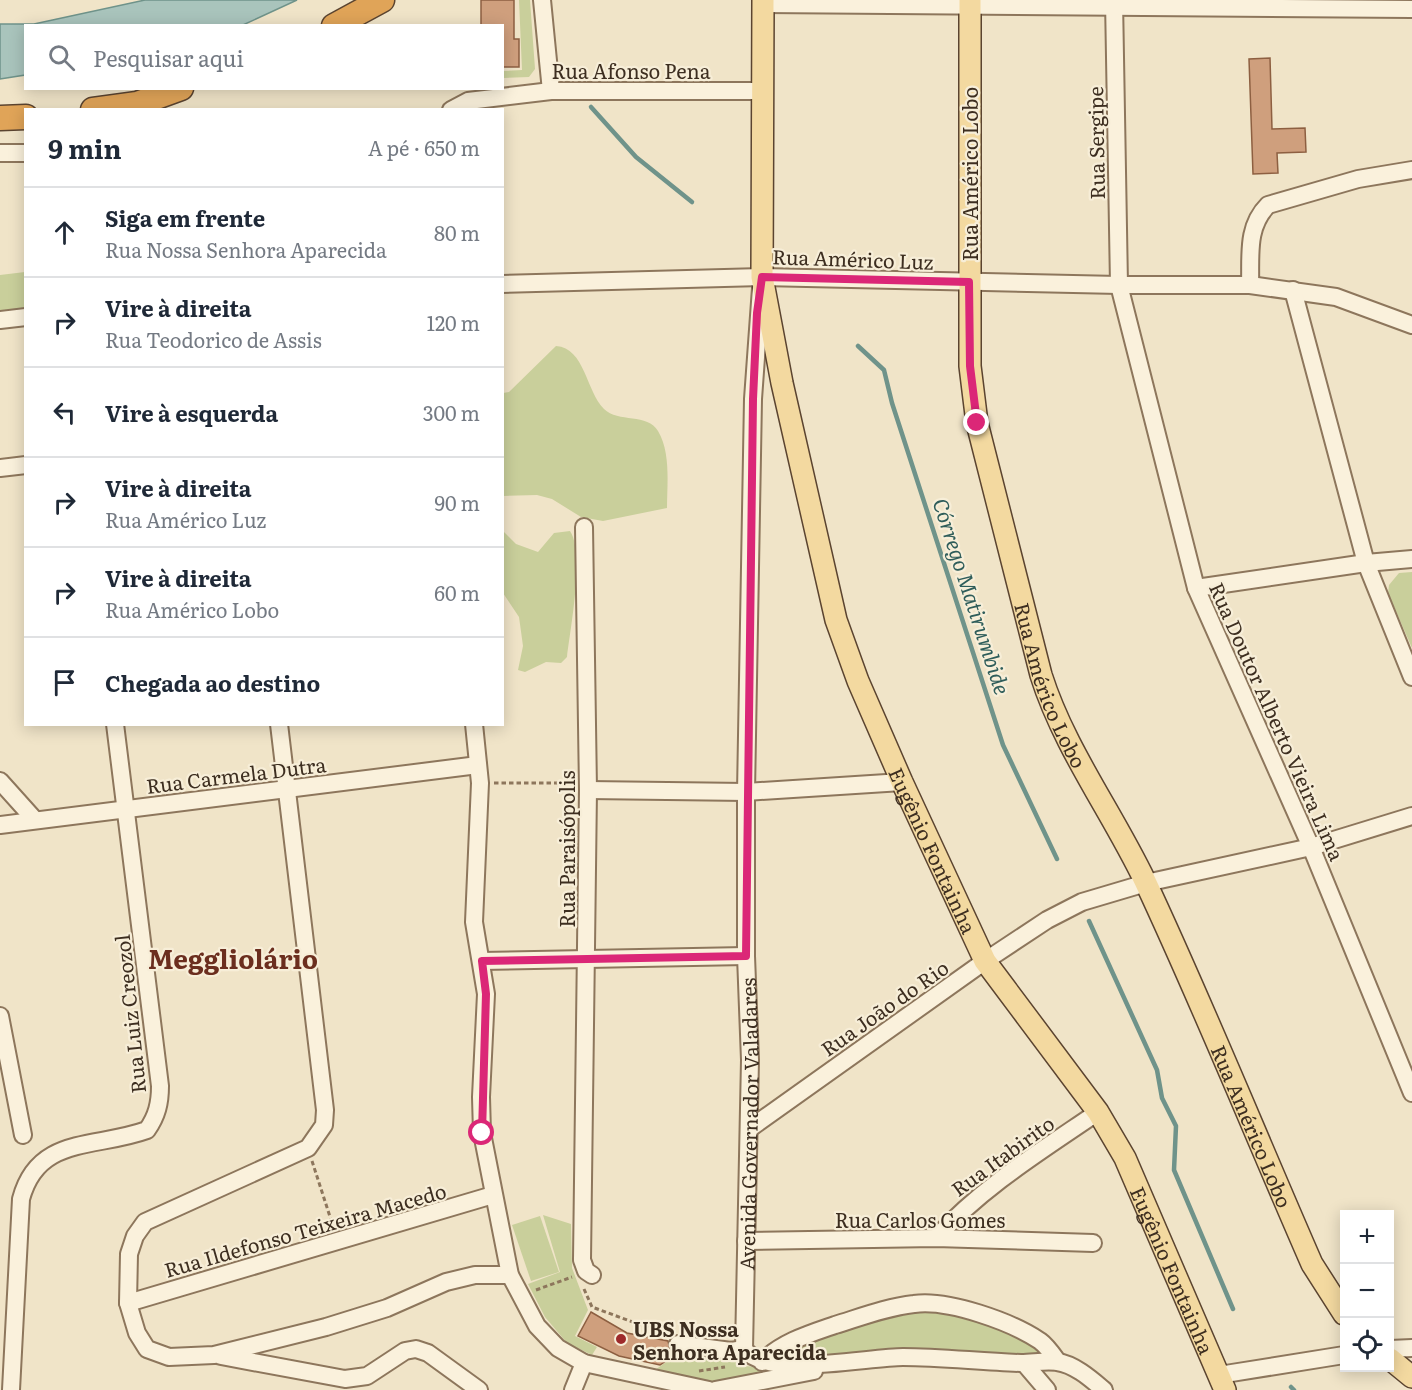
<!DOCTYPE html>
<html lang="pt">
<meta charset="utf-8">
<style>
:root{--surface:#fff;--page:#f6f6f7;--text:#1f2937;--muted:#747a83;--line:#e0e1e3}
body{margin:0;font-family:Literata,serif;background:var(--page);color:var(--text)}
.controls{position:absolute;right:18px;bottom:18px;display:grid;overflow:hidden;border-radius:0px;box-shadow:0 3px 15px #0003}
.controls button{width:54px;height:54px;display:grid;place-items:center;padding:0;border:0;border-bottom:2px solid var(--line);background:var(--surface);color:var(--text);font:30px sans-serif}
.stop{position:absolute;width:18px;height:18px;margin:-14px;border:4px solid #db2777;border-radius:50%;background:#fff}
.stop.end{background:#db2777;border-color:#fff;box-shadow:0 2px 6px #0008}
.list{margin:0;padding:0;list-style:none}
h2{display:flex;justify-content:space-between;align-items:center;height:78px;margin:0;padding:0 24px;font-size:26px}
h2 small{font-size:20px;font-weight:400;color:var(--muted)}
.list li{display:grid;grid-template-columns:39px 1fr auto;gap:18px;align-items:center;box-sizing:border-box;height:90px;padding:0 24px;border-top:2px solid var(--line)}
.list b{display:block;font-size:22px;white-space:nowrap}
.list p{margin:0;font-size:20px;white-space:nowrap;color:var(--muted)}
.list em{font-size:20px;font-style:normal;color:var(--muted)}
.icon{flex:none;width:33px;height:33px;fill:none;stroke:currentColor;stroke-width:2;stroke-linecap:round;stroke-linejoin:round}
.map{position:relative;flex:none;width:1412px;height:1390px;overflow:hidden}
.search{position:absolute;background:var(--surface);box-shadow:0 3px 15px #0003;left:24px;top:24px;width:480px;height:66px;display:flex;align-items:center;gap:15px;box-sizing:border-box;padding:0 21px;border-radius:0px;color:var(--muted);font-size:22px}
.panel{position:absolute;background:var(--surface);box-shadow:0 3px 15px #0003;left:24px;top:108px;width:480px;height:618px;border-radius:0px}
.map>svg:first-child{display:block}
</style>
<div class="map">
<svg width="1412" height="1390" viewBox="0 0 1412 1390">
<rect width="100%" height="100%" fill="#f0e4c8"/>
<g fill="#c9cf9b">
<path d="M519,0h11l5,69 -6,8 -26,1v-7l19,-1z"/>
<path d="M25,272v38l-25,3v-38z"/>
<path d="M556,346c29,2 30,45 48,63 14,14 44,4 54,22 13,22 9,53 9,77l-64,13 -22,-4 -29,-18 -15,-4 -34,1v-103l6,-1z"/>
<path d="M502,530l14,14 22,8 16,-19 16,-2c15,22 0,99 -3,126l-6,6 -15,-1 -21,10 -7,-2 5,-24 -4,-29 -16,-24z"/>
<path d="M1412,572v76l-24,-55 1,-8 10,-12z"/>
<path d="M543,1215l28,9 1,44 16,42 -13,26 22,11 -5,8 -25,-12 -22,-26 -17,-33 32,-12z"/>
<path d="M540,1216l19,56 -28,9 -19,-56z"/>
<path d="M950,1308l91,37 -2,15h-266l31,-23 72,-23z"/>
<path d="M680,1352l52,5 12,9 31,2v6l-54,13 -66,-17z"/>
</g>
<path fill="#a9c4bc" stroke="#6f938a" stroke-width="1.5" d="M145,0h152l-54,25 -217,1 -1,49 -25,4v-55h34z"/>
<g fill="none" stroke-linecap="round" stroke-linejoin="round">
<g stroke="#6f938a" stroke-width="4.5">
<path d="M591,107l45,50 56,45"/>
<path d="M858,346l26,24 8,33 111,342 54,114"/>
<path d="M1089,921l68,149 5,28 14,28 -2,44 59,139"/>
<path d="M1291,1387l3,3"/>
</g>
</g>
<g fill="#cf9f7d" stroke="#8d5f41" stroke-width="1.5">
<path d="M481,0h33v39h5v28h-17v-41h-21z"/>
<path d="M1270,58l2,71 33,-1 1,24 -29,1 1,20 -25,1 -4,-115z"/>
<path d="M591,1312l36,21 41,8 4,16 -12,8 -41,-9 -41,-20z"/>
</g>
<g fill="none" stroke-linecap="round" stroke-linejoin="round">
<g stroke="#8d765c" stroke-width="20">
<g id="minor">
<path d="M542,0l9,91"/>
<path d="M1114,0l5,285 77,303 115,259 101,246"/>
<path d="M763,4l649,5"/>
<path d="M451,110l17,-9 83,-10h212"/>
<path d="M0,153h26"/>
<path d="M502,284l260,-7 357,8h131l86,12 76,28"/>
<path d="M1250,285c1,-29 -4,-58 18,-80l90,-26 54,-9"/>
<path d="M1293,290l73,273 46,114"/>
<path d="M0,320l26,-3"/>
<path d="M0,468l26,-3"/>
<path d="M584,527l4,263 -6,470 4,11 6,4"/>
<path d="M1196,588l170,-25 46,-4"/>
<path d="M279,724l46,386 -1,15 -16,23 -163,74 -10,14 -6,18 -1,49 9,30 10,16 22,8 45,-2 112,-28 61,-19 59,-26 29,-7h35"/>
<path d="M474,724l6,59 -6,139 12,72 -5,103 1,36 28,142 27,51 21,22 26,15 125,27"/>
<path d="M0,781l35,39"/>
<path d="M588,790l158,2 156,-10"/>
<path d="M0,825l478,-60"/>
<path d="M481,961l265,-5"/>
<path d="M0,1016l23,119"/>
<path d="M749,1129l236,-168 62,-41 35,-18 64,-19 165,-36 101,-31"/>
<path d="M936,1238c46,-51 105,-87 162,-126"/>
<path d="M746,1241l190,-3 157,5"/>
<path d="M128,1303l365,-108"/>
<path d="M678,1344l53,7 13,-2"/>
<path id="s1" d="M744,1349l6,-289 -4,-104v-164l7,-393 8,-111"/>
<path d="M744,1349c23,30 123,8 159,8 39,0 79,5 118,6 12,0 25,-3 36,-1 17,2 34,17 47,28"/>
<path d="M1390,1349l22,-1"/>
<path d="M221,1356l124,23 22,-3 38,-25 11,-2 12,4 51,37"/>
<path d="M762,1362c20,-20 47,-28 73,-37 26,-8 52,-18 79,-21 34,-5 98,18 126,37 7,5 13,14 18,21"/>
<path d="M1024,1363l23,27"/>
<path d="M1219,1375l125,-20"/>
<path d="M11,1390l10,-191c17,-64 74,-50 126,-69 10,-14 13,-27 13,-44l-45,-362"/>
<path d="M573,1390l11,-27"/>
<path d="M715,1390l99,-19"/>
</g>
</g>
<g stroke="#5b4430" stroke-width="24">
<g id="major">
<path id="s2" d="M763,0l-1,277 20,106 54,237 22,61 44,101 83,179 113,151 27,46 100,232"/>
<path id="s3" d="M970,0v366l7,57 64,252c23,73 71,137 104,206 59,126 111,255 167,383l32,50"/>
<path d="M1390,1359l22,18"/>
</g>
</g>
<g stroke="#5b4430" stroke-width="27">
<g id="highway">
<path d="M334,26l48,-26"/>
<path d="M93,110l44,-6 44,-16"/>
<path d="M0,118l26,-1"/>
</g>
</g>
<g stroke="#8d765c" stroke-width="3" stroke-dasharray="4.5 3" stroke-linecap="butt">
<path d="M494,783h80"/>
<path d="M312,1161l21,65"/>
<path d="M584,1289l8,18 76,28"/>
<path d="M536,1290l36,-13"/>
<path d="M699,1371l26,-4"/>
</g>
<use href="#minor" stroke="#faf1dc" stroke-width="16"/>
<use href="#major" stroke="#f3d9a0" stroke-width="21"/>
<use href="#highway" stroke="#e0a458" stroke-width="24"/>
</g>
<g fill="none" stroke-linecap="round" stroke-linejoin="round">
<path stroke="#db2777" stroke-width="8" d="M482,1133l4,-139 -4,-33 264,-5 7,-557 4,-86 5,-36 207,5 1,84 7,57"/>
</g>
<circle fill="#9e2a2b" stroke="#f7eed8" stroke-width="2" cx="621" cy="1339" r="6"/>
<g text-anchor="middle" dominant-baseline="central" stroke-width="4.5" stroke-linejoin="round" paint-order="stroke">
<g font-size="20" fill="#3d2e20" stroke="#f7eed8">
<text x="631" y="70">Rua Afonso Pena</text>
<text transform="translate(1095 143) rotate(-91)">Rua Sergipe</text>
<text transform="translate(969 174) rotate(-90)">Rua Américo Lobo</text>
<text transform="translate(853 258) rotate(2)">Rua Américo Luz</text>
<text stroke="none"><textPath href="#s3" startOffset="696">Rua Américo Lobo</textPath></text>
<text transform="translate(1278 721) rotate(66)">Rua Doutor Alberto Vieira Lima</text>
<text transform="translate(236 774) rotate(-7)">Rua Carmela Dutra</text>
<text transform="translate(566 849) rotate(-90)">Rua Paraisópolis</text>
<text stroke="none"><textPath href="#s2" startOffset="878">Eugênio Fontainha</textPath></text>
<text transform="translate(884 1007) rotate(-35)">Rua João do Rio</text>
<text transform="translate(129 1014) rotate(-96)">Rua Luiz Creozol</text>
<text stroke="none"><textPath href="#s1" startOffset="225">Avenida Governador Valadares</textPath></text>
<text stroke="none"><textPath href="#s3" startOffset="1182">Rua Américo Lobo</textPath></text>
<text transform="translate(1002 1155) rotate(-36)">Rua Itabirito</text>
<text x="920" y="1219">Rua Carlos Gomes</text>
<text transform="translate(305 1229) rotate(-16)">Rua Ildefonso Teixeira Macedo</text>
<text stroke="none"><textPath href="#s2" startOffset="1364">Eugênio Fontainha</textPath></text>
</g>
<g font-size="20" font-weight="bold" fill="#3d2e20" stroke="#f7eed8" text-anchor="start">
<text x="633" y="1328">UBS Nossa<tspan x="633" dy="23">Senhora Aparecida</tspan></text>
</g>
<g font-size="21" font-style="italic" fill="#2f5d5a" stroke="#f7eed8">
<text transform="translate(973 596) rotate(72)">Córrego Matirumbide</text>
</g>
<g font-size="26" font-weight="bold" fill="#6b2e1e" stroke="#f7eed8">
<text x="233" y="957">Meggliolário</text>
</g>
</g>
</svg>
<div class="controls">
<button>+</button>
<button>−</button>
<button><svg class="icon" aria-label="locate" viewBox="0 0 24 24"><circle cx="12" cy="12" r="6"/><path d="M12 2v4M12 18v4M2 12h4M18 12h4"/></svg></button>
</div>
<div class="stop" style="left:482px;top:1133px"></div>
<div class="stop end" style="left:977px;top:423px"></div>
<div class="search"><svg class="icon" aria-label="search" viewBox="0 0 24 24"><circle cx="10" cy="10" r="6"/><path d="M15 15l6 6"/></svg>Pesquisar aqui</div>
<section class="panel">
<h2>9 min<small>A pé · 650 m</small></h2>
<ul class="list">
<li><svg class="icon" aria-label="ahead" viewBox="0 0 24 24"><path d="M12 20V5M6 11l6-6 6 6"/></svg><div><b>Siga em frente</b><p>Rua Nossa Senhora Aparecida</p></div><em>80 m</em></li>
<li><svg class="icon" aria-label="right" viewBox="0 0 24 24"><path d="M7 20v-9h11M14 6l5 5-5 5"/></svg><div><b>Vire à direita</b><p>Rua Teodorico de Assis</p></div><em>120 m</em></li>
<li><svg class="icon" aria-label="left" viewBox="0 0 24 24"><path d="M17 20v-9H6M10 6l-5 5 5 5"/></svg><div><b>Vire à esquerda</b></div><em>300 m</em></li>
<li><svg class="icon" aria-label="right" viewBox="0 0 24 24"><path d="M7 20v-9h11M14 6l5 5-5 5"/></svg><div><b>Vire à direita</b><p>Rua Américo Luz</p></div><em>90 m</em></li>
<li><svg class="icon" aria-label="right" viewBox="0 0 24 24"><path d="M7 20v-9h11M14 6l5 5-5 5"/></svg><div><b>Vire à direita</b><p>Rua Américo Lobo</p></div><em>60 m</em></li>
<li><svg class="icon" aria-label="arrive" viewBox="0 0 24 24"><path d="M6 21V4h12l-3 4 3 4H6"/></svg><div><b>Chegada ao destino</b></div></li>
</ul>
</section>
</div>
